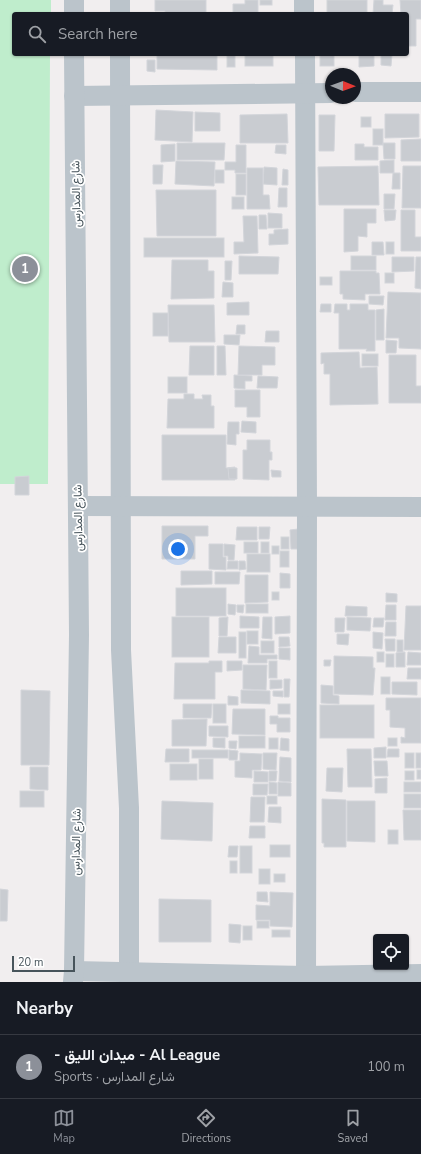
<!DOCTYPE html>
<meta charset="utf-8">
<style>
:root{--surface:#171b24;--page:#242831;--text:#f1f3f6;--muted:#9ea1a6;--line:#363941;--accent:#8c9099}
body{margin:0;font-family:"Nunito Sans",Vazirmatn,sans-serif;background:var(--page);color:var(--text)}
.controls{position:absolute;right:12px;bottom:12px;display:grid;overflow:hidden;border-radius:4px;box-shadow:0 1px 3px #0004}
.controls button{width:36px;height:36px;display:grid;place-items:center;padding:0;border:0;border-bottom:1px solid var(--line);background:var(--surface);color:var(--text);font:20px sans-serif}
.compass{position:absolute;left:325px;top:68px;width:36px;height:36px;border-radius:50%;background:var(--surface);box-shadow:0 1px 3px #0004;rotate:91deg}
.scale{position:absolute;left:12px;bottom:10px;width:63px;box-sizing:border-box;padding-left:4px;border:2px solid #47545b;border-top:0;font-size:11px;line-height:14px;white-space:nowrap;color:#47545b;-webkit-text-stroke:3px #fff;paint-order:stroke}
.you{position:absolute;left:178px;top:549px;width:14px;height:14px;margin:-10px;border:3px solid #fff;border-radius:50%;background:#1a73e8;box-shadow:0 0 0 6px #1a73e833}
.badge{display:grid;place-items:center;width:26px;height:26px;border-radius:50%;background:var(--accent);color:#fff;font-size:13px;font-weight:700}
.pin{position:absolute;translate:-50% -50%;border:2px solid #fff;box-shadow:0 1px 4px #0006}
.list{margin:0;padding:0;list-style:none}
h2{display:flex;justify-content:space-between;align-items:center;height:52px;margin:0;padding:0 16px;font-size:17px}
h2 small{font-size:13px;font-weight:400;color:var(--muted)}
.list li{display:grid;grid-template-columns:26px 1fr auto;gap:12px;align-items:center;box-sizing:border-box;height:64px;padding:0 16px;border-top:1px solid var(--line)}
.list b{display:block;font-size:15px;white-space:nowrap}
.list p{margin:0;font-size:13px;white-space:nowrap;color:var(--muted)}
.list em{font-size:13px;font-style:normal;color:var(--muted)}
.icon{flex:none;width:22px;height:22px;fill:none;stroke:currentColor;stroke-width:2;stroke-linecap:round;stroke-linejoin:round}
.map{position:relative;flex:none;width:421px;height:982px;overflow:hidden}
.search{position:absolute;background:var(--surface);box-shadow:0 1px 3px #0004;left:12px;right:12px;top:12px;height:44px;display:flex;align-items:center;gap:10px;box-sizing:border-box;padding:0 14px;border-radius:4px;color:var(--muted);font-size:15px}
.sheet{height:116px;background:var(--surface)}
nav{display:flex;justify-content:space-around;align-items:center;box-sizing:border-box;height:56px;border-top:1px solid var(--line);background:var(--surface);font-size:11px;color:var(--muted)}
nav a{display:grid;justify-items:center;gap:2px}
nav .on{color:var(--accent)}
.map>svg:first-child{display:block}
</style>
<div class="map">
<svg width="421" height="982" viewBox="0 0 421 982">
<rect width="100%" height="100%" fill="#f1eeef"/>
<path fill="#bfedcc" d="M0,0h51v14h-37v40h36l-2,430h-48z"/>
<g fill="#c9ccd1" stroke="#d3d5da">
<path d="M155,0h51v14h-41v-3h-10z"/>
<path d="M245,0h13v14h-25v-10h12z"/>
<rect x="260" y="0" width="12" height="5"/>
<rect x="327" y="0" width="40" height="14"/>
<path d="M374,0h9v5h10l-1,9h-19z"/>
<path d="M400,0h21v19h-5v27h-9v-32h-6z"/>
<path d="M157,54h60v16l-60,-1z"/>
<rect x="227" y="54" width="8" height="13"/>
<rect x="245" y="54" width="28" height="12"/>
<rect x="320" y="54" width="14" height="12"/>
<path d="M359,54h15v12l-15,1z"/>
<path d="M381,54h11l-1,12 -10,-1z"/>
<path d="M147,60h8v12l-8,-1z"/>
<path d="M156,110l37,2 -1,30 -37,-2z"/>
<path d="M195,112l25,1v18h-25z"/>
<path d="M287,114l1,29h-48v-28z"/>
<path d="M385,114h34v23l-34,1z"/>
<path d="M319,115h16l-1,36h-15z"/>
<rect x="361" y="117" width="10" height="10"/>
<rect x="373" y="129" width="10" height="16"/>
<path d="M421,139v22h-20v-21z"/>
<path d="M177,143h48l-1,17h-47z"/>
<path d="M383,143h12v16h-11z"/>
<path d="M175,144v17l-14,1v-17z"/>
<path d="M355,144h9v3h14v13h-23z"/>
<path d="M236,145h10v28h-11v-3h-10v-8h11z"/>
<path d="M276,145h10v9l-11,-1z"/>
<path d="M394,160v13h-14v-12z"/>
<path d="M176,161l39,1 -1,24 -39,-2z"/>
<path d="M153,165h10l-1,19h-9z"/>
<path d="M378,166l1,39h-60l-1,-38z"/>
<path d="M403,166h18v42h-19z"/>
<path d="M264,167l13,1v17l-14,-1z"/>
<path d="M247,168h16v27h6l1,14h-23z"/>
<path d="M283,169l5,1v15h-6z"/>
<rect x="215" y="170" width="9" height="13"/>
<path d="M393,173h7v16h-8z"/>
<rect x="236" y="174" width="10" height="21"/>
<path d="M279,188h8v19h-9z"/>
<path d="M156,190h60v46h-59z"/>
<path d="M384,194h11l-1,15h-10z"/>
<rect x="232" y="197" width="12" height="12"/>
<path d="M344,209h32v14h-9v14l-9,-1v15l-14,1z"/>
<path d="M384,210h12l-1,10 -10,1z"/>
<path d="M401,210h14v27h6v14h-20z"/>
<path d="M268,213l14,1v14h-14z"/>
<path d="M259,215h7l1,14h-8z"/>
<path d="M243,216h14l1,37 -24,1v-12h10z"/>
<path d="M288,229v15l-19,1v-11h5v-4z"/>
<rect x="144" y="238" width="80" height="19"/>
<path d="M372,242h11l1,13h-12z"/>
<rect x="386" y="242" width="8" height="12"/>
<path d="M239,256l40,1 -1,17h-39z"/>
<rect x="351" y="256" width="25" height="14"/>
<path d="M392,257h22v14l-22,1z"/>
<path d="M416,257h5v32l-6,-1z"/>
<path d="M172,260h36v11h6v27l-43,1z"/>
<path d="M225,261h7l-1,19h-6z"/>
<path d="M340,271h36v2h3l1,21h-15v6l-22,-1v-5h-3z"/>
<rect x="385" y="273" width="9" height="10"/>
<rect x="320" y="277" width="12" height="8"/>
<path d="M223,282l10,1v14h-11z"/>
<path d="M388,292l33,1v56l-22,-1v-10h-13z"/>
<path d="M369,296h15l-1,9 -14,-1z"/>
<path d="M249,302v13h-22v-12z"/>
<path d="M321,304h10v8h-11z"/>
<path d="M335,304h12v6h3v-6h18v6h7v41h-9l1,-2h-28v-36h-5z"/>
<path d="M168,305h46l1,37h-46z"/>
<path d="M384,309v31h-8v-30z"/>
<rect x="153" y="313" width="15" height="23"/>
<path d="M237,325h8v9h-9z"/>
<path d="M266,331h13v11h-14z"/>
<path d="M224,335h16l-1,10 -15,-1z"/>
<path d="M386,340l11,1 -1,12h-10z"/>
<path d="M190,346h24v29h-25z"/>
<path d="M217,346h8l1,29h-9z"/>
<path d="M239,346l36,1v18h-13v10h-24z"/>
<path d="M359,352l1,16 17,-1 1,37 -48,1v-31h-6v-11l-3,1v-11z"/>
<rect x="362" y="354" width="16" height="12"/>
<path d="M389,355h27v31h5v17h-32z"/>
<path d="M234,375l18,1v5h-7v8l-11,-1z"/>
<path d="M258,376l20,1 -1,11h-20z"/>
<rect x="168" y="377" width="19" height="16"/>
<path d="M235,390h25v27h-13v-10h-12z"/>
<path d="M184,394h10v5h9l-1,-4h9v11h3v22h-47l1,-29h16z"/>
<path d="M242,421l14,1v11l-15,-1z"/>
<path d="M228,422h11v12h-3v11l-9,-1z"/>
<path d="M162,435h64v33l9,-1v13h-73z"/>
<path d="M247,440h23v12h2v8h-3v20l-26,-1v-29h4z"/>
<path d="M228,468h9v11h-8z"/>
<path d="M271,470l10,1v6h-9z"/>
<path d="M29,476v19h-14v-18z"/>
<path d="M162,526h46v10h-13v23h-33z"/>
<path d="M237,527h20v13h-21z"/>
<path d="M259,527h11l-1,12h-10z"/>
<path d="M298,529l1,20h-8l-1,-19z"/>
<rect x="281" y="537" width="8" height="12"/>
<rect x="244" y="542" width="14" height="11"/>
<rect x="261" y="542" width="8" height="11"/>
<path d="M209,544h14v13h3v13l-17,-1z"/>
<path d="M224,544l11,1 -1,15h-6v-4h-4z"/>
<rect x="272" y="546" width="7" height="8"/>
<rect x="280" y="551" width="9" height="16"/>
<rect x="247" y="554" width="23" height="18"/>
<path d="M228,561h10v8h-11z"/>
<path d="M239,561h6l1,8 -7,1z"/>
<path d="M181,571h31v13l-31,1z"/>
<path d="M215,572h25l-1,12h-24z"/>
<path d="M280,573l10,1v14h-10z"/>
<path d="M245,575h23v27l-23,1z"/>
<rect x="176" y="588" width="50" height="28"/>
<rect x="272" y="592" width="7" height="8"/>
<path d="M386,593l11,1v8h-11z"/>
<path d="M228,604l8,1 -1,10 -7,-1z"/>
<rect x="246" y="604" width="22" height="9"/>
<path d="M237,605h7l-1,8 -6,-1z"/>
<path d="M386,605h10v15h-11z"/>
<path d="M346,606l21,1v9h-22z"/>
<path d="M406,606h15v44h-17z"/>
<path d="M240,616l19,1v11h-19z"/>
<path d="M290,616v17l-15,1v-17z"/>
<rect x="172" y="617" width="37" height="40"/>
<path d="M228,617l-1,19h-8v-18z"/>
<path d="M263,617h9v22l-10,-1z"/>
<path d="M347,617l24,1 -1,13 -23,-1z"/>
<path d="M335,618h10l-1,14h-9z"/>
<path d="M374,618h10l-1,9h-10z"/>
<path d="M386,622h10v14h-11z"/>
<rect x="247" y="631" width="11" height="13"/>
<rect x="239" y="632" width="7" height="26"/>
<path d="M373,632l10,1 -1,16 -9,-1z"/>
<path d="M337,634h12l-1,11 -11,-1z"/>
<path d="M219,637h17v16h-18z"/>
<path d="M279,637h10l1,9 -11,1z"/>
<path d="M385,639h10v12h-9z"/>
<rect x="397" y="640" width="6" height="12"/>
<rect x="261" y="641" width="13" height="12"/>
<path d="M249,646l10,1v8h18v4h-10v4h-19z"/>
<path d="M279,648h11v12l-11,-1z"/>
<rect x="377" y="652" width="7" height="10"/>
<path d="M405,652v15h-9v-14z"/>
<path d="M408,652l13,1v12h-14z"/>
<rect x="386" y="654" width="8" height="13"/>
<path d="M334,656l39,1v11h2l-2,27 -39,-1z"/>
<path d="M324,660h7l-1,6h-6z"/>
<path d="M209,661h13v11h-7v27h-41l1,-36h34z"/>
<path d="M227,661h15v9l-15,1z"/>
<rect x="269" y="661" width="8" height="17"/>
<path d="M243,665h24l-1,25 -23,-1z"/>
<path d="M408,668h13v11h-14z"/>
<rect x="381" y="677" width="9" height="17"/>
<path d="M284,679h6l-1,18h-5z"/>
<path d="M270,680h12v8l-12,1z"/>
<path d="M392,682h25v13l-25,-1z"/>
<path d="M321,685l12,1v9l6,1v8l-18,-1z"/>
<path d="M21,690l29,1 -1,74h-28z"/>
<path d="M241,690l29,1v13l-29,-1z"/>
<path d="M273,691h10v6l-10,-1z"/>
<path d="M228,696l10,1v8h-10z"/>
<path d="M386,698h35v45h-20v-6l4,1v-10l-15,-1v-17h-4z"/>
<path d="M183,704h29l-1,14h-28z"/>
<rect x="213" y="704" width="13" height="19"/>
<rect x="278" y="704" width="12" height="10"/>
<rect x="320" y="705" width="54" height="33"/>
<path d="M233,709h32v26l-33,-1z"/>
<path d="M270,716h8v2h12v14h-13v-8h-7z"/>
<path d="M207,719l-1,27h-34v-26z"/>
<path d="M209,726h19v11l-19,-1z"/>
<rect x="239" y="736" width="26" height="12"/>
<path d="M213,738h12v10l-12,-1z"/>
<rect x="269" y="738" width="9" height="11"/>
<path d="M281,738l8,1v12l-9,-1z"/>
<rect x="388" y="738" width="9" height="8"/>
<path d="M229,741h8l-1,8 -7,-1z"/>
<path d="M386,747v11h-12v-10z"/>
<path d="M166,749h23v13h-24z"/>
<path d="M347,749h24l1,38h-24z"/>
<path d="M388,749h11v8h-12z"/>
<rect x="192" y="750" width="36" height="8"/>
<path d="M229,750l9,1 -1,9h-8z"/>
<path d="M240,753l22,1 -1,16h-9v8l-17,-1v-16h5z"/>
<path d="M263,753h14l-1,17 -13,-1z"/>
<rect x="405" y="753" width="9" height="15"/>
<rect x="416" y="753" width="5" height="15"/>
<path d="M280,757l11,1v24l-12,-1z"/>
<rect x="199" y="759" width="14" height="20"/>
<path d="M374,761h13l1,15h-13z"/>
<rect x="170" y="764" width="27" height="16"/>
<path d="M30,767h18v23l-18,-1z"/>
<path d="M327,768h16l-1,24 -16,-1z"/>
<rect x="417" y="770" width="4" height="9"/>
<path d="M254,771l14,1v10h-14z"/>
<path d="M269,771h8l-1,10h-7z"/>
<rect x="405" y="771" width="9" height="9"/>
<path d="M387,778v15h-12v-14z"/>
<path d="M269,782l8,1v11h-8z"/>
<path d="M278,782l13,1v13h-13z"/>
<rect x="404" y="782" width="17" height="10"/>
<path d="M253,784h15l-1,11h-14z"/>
<rect x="20" y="791" width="24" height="16"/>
<rect x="404" y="794" width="17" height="14"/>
<rect x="267" y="796" width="10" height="8"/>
<path d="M251,797h14l-1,25h-14z"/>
<path d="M322,799l24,1v47h-22v-4h-2z"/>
<path d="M162,801l51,2 -1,38 -51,-2z"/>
<path d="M347,801h28v41l-28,-1z"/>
<path d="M269,807h12v16l-13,-1z"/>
<path d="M403,810h18v30h-17z"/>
<path d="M250,826h15v12h-16z"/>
<rect x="388" y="830" width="10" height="14"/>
<rect x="270" y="845" width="20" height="12"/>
<path d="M229,846h9l-1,11h-9z"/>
<rect x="240" y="846" width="12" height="27"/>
<rect x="230" y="861" width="7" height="12"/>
<rect x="259" y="869" width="11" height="15"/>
<rect x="274" y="874" width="11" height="8"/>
<path d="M0,889l8,1 -1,31h-7z"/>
<path d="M257,892h10l1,10 -11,-1z"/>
<path d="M270,892l23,1 -1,34 -22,-1v-6h-14v-15l14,1z"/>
<path d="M159,899l52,1v42h-52z"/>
<rect x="257" y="921" width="12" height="7"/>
<path d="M229,924l12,1 -1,18 -11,-1z"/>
<rect x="243" y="926" width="9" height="14"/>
<rect x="272" y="930" width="18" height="7"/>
</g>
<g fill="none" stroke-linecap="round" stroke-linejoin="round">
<g stroke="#bbc4cb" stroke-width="20">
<path d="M74,0v14"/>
<path d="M304,0v14"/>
<path d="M120,14v-14"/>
<path d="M120,54l1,596 8,158v174"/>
<path d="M305,54l2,454 -1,474"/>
<path d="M355,92h66"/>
<path d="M74,96l257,-3"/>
<path d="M78,506l343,1"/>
<path d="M74,971l232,5 115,-2"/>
<path d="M73,982l1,-11 5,-336 -5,-581"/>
</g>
</g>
<g text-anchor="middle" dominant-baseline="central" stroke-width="3.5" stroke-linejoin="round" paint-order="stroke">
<g font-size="12" fill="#47545b" stroke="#fff">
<text transform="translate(76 194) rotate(-91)">شارع المدارس</text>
<text transform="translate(78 518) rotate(-91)">شارع المدارس</text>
<text transform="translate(76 842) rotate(-89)">شارع المدارس</text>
</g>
</g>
</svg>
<div class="controls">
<button><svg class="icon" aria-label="locate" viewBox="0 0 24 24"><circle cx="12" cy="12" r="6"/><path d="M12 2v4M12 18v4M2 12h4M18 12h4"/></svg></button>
</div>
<svg class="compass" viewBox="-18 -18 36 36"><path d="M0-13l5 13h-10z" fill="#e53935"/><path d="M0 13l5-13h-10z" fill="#9ea1a6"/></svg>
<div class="scale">20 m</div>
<div class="you"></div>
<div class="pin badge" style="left:25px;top:269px">1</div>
<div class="search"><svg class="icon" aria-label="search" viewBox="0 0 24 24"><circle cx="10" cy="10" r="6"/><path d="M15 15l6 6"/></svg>Search here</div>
</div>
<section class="sheet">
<h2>Nearby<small></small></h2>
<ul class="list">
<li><span class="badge">1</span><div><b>- ميدان الليق - Al League</b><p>Sports · شارع المدارس</p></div><em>100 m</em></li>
</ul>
</section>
<nav>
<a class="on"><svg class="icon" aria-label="map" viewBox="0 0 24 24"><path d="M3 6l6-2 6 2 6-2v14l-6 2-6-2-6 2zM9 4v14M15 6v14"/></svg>Map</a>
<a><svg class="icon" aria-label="directions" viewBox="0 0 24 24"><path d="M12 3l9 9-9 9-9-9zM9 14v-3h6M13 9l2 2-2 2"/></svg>Directions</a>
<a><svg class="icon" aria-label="saved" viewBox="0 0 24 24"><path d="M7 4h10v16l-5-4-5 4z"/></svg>Saved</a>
</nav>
